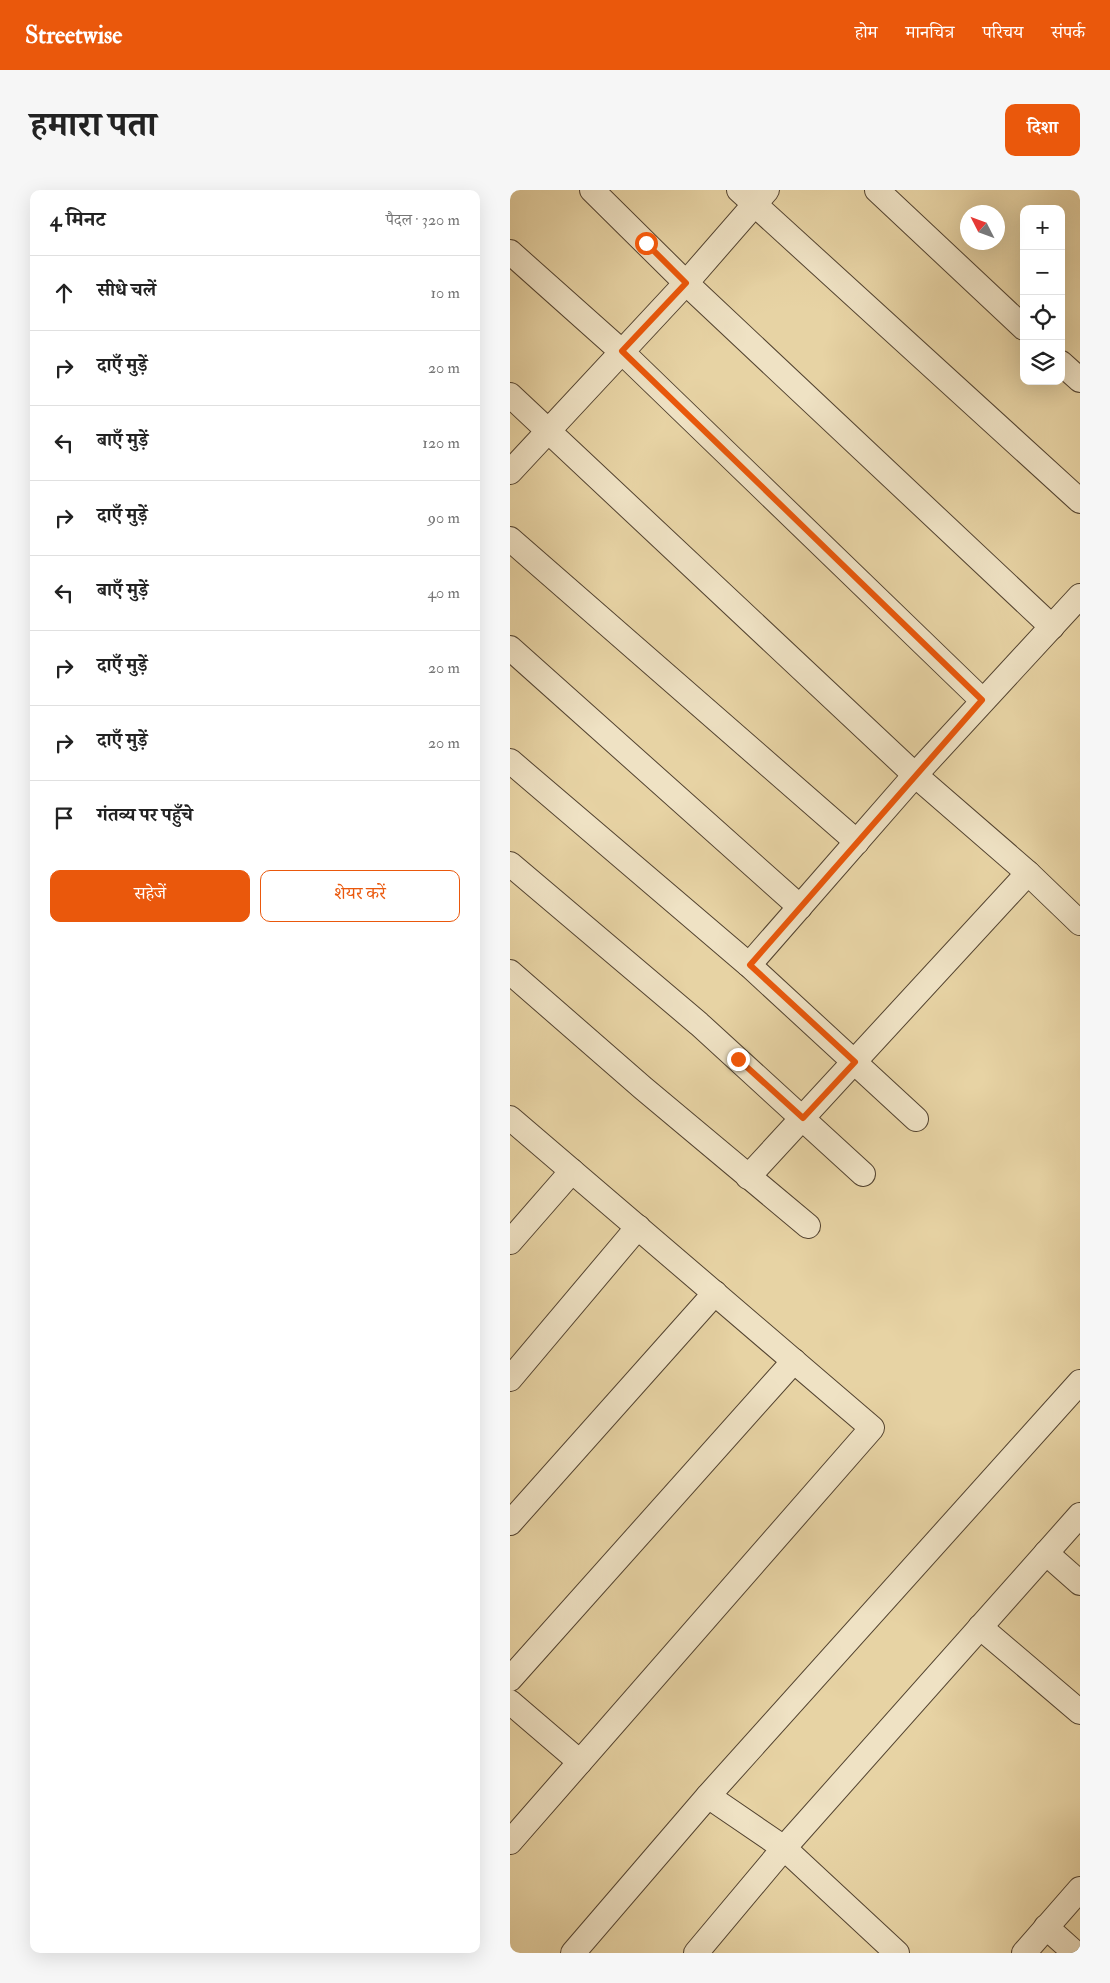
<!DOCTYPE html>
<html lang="hi">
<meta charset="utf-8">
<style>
:root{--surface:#fff;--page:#f6f6f6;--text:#222;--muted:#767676;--line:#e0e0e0;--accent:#ea580c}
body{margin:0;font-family:"IM FELL Double Pica","Noto Serif Devanagari",serif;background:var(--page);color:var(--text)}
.controls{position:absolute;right:15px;top:15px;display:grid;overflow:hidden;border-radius:10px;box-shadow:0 5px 20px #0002}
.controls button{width:45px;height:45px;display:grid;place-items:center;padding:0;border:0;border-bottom:1px solid var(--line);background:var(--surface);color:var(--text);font:25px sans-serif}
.compass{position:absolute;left:450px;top:15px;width:45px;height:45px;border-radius:50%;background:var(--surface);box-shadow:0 5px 20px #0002;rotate:312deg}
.stop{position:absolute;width:15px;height:15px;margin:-11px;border:4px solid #ea580c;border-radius:50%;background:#fff}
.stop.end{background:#ea580c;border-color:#fff;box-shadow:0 1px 5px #0008}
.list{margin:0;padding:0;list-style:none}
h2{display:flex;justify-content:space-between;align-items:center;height:65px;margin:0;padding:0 20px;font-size:21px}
h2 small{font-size:16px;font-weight:400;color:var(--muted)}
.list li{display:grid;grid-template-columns:32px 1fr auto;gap:15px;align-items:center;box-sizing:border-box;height:75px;padding:0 20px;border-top:1px solid var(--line)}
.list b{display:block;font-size:19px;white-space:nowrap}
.list em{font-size:16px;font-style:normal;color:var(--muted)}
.actions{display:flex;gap:10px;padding:15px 20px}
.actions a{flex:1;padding:11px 0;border:1px solid var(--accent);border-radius:10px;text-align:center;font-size:18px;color:var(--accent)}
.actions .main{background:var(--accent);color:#fff}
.icon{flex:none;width:28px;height:28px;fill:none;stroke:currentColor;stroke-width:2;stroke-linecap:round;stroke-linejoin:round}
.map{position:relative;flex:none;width:570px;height:1763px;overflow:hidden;border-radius:10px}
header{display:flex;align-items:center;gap:30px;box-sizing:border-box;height:70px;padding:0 25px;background:var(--accent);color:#fff}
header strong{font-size:24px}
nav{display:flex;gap:28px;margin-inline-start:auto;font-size:18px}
.intro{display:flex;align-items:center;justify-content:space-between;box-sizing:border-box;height:120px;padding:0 30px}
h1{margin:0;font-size:35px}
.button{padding:12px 22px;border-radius:10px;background:var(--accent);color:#fff;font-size:18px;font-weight:700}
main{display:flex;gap:30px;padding:0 30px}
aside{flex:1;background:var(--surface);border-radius:10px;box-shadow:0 5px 20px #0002}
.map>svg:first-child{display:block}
</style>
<header>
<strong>Streetwise</strong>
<nav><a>होम</a><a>मानचित्र</a><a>परिचय</a><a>संपर्क</a></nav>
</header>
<div class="intro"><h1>हमारा पता</h1><a class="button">दिशा</a></div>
<main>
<aside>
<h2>4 मिनट<small>पैदल · 320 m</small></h2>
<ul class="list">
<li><svg class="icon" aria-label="ahead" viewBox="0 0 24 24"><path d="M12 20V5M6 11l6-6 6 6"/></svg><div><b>सीधे चलें</b></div><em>10 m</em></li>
<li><svg class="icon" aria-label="right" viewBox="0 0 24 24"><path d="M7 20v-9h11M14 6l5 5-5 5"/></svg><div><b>दाएँ मुड़ें</b></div><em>20 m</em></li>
<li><svg class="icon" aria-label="left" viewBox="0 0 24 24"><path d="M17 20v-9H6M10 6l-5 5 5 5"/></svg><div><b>बाएँ मुड़ें</b></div><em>120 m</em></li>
<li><svg class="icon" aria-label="right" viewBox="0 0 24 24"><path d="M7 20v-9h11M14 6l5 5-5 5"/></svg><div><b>दाएँ मुड़ें</b></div><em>90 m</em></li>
<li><svg class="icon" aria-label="left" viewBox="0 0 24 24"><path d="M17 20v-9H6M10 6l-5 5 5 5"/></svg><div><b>बाएँ मुड़ें</b></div><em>40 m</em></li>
<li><svg class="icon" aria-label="right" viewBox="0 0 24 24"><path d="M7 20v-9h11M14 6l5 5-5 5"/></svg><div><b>दाएँ मुड़ें</b></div><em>20 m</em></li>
<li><svg class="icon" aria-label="right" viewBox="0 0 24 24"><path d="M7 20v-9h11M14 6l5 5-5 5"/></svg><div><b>दाएँ मुड़ें</b></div><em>20 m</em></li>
<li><svg class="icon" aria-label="arrive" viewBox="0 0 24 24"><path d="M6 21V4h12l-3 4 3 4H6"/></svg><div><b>गंतव्य पर पहुँचे</b></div></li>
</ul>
<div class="actions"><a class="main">सहेजें</a><a>शेयर करें</a></div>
</aside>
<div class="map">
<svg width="570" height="1763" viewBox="0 0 570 1763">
<rect width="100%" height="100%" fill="#e7d3a4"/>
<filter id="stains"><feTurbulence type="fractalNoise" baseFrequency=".004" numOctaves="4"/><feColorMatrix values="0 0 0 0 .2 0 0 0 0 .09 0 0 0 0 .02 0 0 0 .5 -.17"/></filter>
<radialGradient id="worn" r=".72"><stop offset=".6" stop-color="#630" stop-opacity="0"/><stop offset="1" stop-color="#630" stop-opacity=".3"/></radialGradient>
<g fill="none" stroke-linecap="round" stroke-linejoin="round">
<g stroke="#534330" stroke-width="26">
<g id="minor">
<path d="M82,0l94,93 366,344"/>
<path d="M229,0l341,311"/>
<path d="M367,0l147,138"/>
<path d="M0,62l111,99 361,349"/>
<path d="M551,173l19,17"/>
<path d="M0,205l405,380 113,98 52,50"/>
<path d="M0,282l176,-189 81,-93"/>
<path d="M0,349l347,303"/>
<path d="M0,458l290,259"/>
<path d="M0,571l239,204 167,154"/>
<path d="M0,674l189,160 164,150"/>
<path d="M239,775l166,-190 165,-179"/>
<path d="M0,782l133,116 165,138"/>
<path d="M0,928l362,310 -362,414"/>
<path d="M238,987l280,-304"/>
<path d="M0,1052l62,-71"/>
<path d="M0,1189l128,-152"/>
<path d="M0,1333l205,-230"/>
<path d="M536,1363l34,30"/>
<path d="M470,1437l100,85"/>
<path d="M0,1489l284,-318"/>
<path d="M0,1512l70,60"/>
<path d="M198,1606l76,52 113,105"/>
<path d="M536,1737l29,26"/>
<path d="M63,1763l135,-157 372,-414"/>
<path d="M186,1763l88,-105 296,-333"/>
<path d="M514,1763l56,-64"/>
</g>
</g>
<use href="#minor" stroke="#efe2c4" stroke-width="24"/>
</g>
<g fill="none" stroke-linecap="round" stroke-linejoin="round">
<path stroke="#ea580c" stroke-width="6" d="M136,53l40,40 -64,68 360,349 -232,265 105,97 -52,56 -65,-59"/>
</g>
<rect width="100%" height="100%" filter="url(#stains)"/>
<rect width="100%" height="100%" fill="url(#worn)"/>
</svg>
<div class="controls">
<button>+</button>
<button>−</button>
<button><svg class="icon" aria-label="locate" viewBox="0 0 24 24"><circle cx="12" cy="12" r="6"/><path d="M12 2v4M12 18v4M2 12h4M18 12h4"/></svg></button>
<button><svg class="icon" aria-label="layers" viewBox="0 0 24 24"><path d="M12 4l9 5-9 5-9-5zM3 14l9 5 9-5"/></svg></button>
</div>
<svg class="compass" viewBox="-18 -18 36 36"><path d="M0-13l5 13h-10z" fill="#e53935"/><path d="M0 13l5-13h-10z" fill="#767676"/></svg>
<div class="stop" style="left:136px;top:53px"></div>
<div class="stop end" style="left:228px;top:869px"></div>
</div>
</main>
